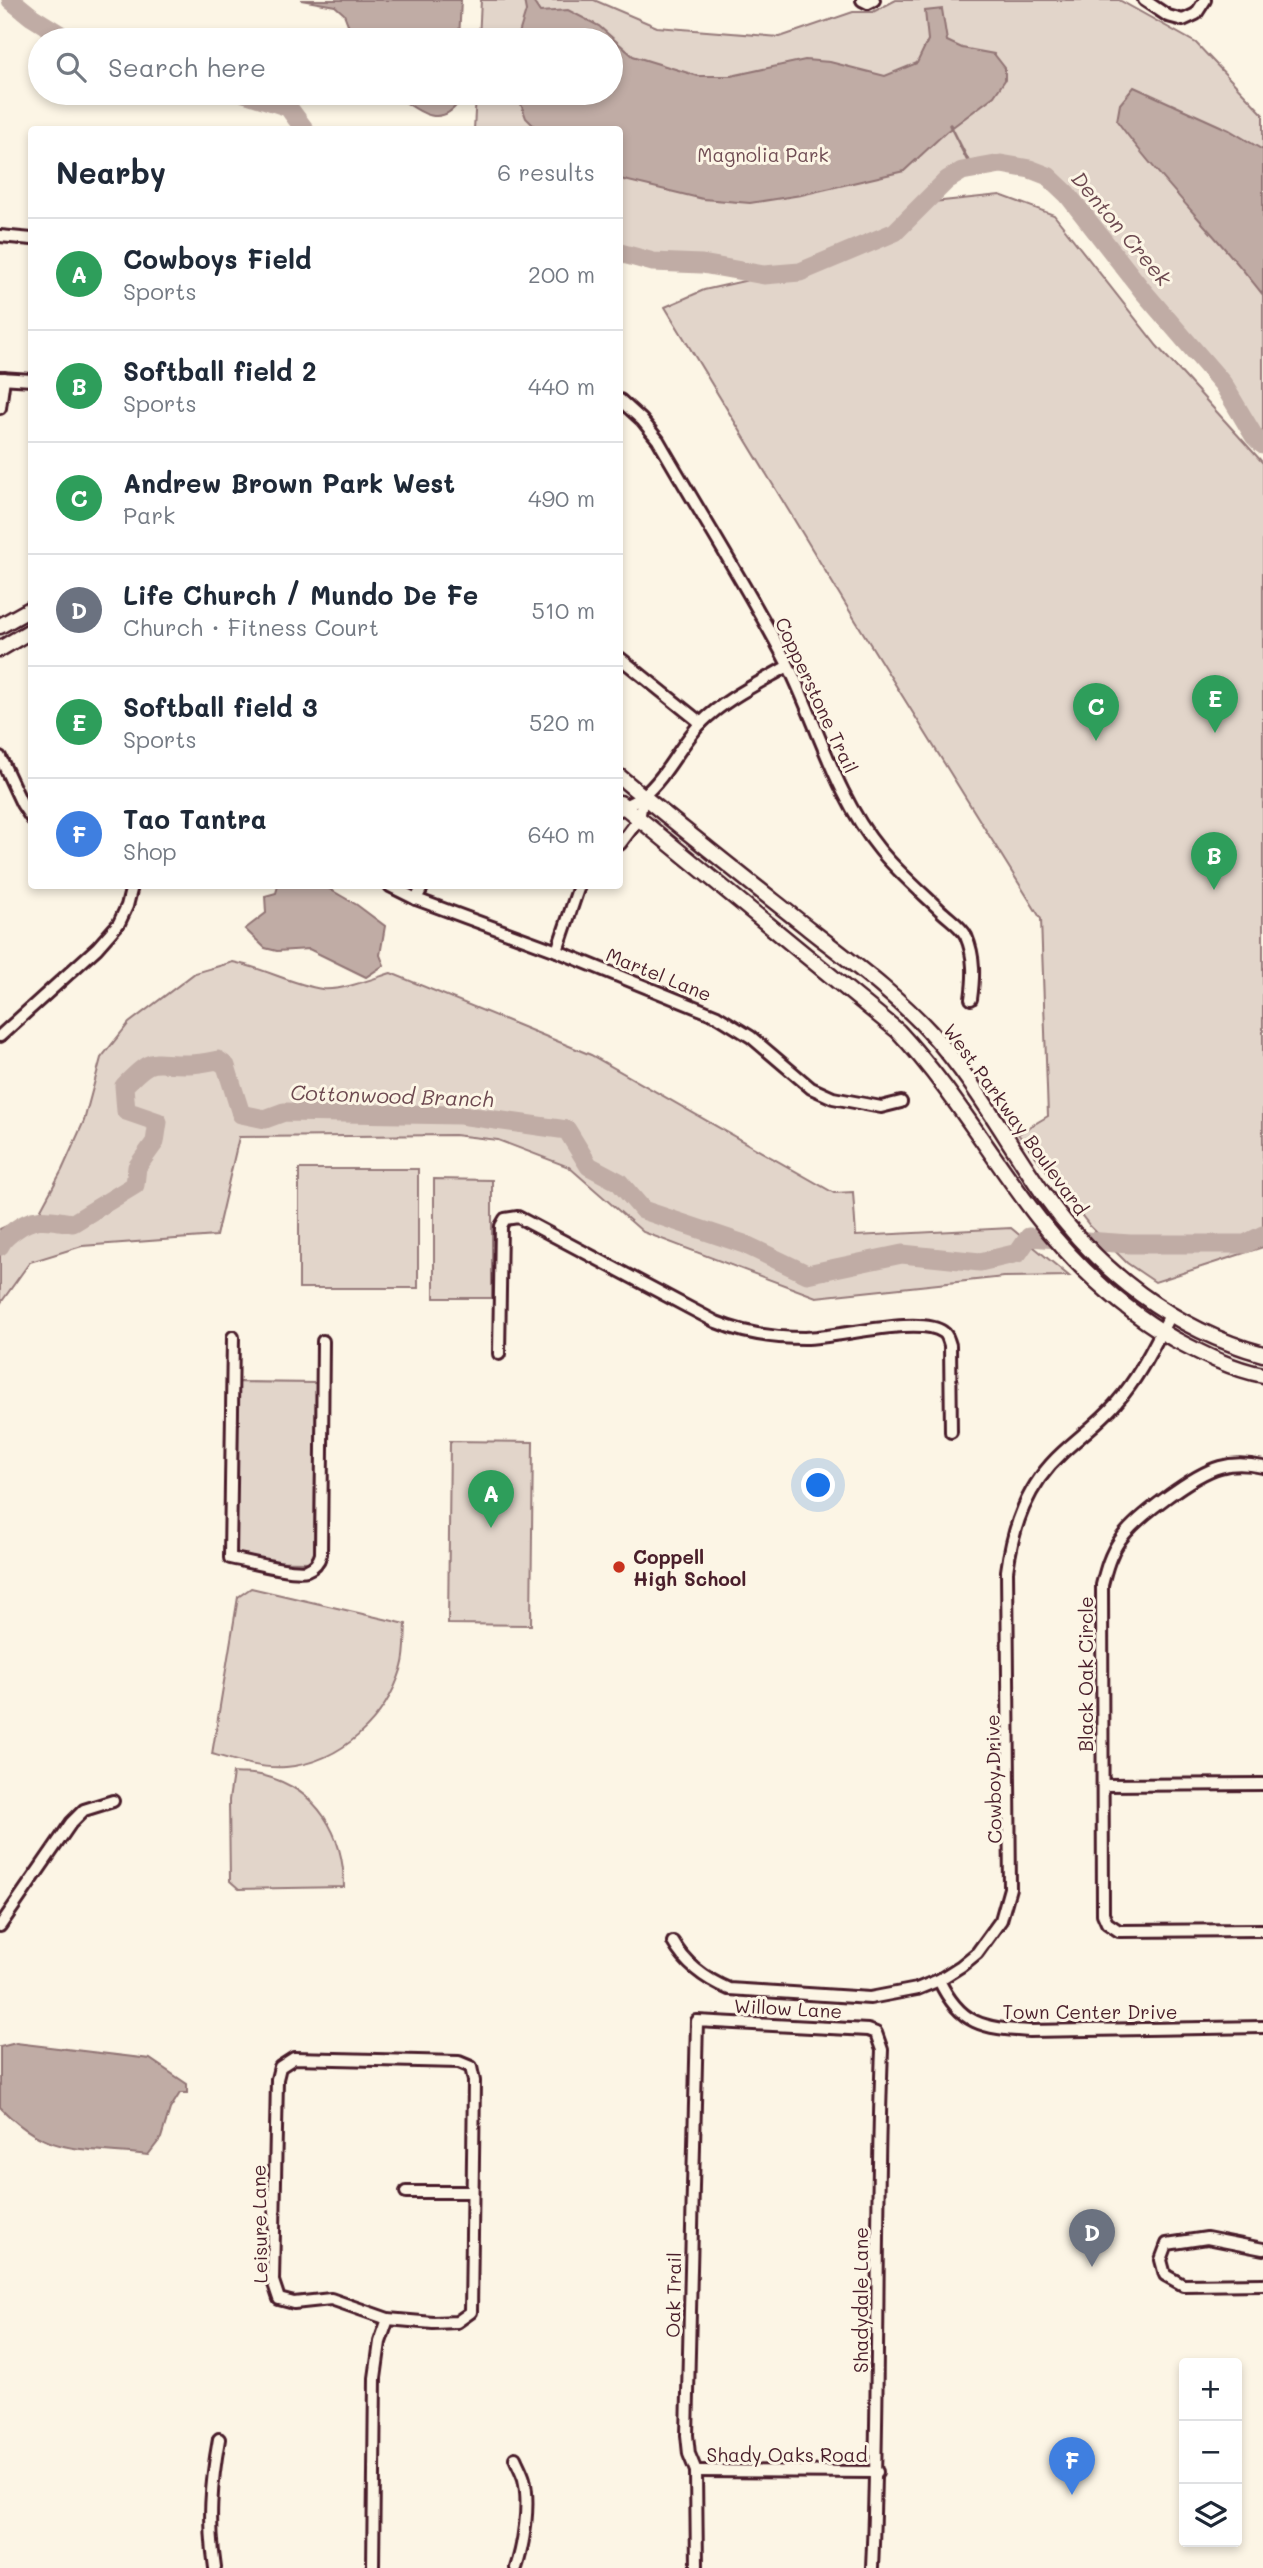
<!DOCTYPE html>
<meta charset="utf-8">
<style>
:root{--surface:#fff;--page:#f6f6f7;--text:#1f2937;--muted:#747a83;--line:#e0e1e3;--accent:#c8321e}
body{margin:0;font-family:Mali,sans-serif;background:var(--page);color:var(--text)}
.controls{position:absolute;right:21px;bottom:21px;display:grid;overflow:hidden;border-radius:7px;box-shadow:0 4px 10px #0003}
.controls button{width:63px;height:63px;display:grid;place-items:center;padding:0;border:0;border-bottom:2px solid var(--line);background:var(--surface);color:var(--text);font:35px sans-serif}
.you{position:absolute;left:819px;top:1486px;width:24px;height:24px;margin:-18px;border:5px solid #fff;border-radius:50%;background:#1a73e8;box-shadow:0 0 0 10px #1a73e833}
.badge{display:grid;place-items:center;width:46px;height:46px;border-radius:50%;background:var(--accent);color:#fff;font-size:23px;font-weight:700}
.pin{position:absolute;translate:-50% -58px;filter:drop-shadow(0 2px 4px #0008)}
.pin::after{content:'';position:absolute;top:37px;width:24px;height:21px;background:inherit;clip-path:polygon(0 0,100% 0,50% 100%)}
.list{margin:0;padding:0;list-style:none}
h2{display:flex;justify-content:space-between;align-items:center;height:91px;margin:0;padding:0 28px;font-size:30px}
h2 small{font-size:23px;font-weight:400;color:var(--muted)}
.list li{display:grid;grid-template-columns:46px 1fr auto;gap:21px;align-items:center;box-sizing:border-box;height:112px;padding:0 28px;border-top:2px solid var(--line)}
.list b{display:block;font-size:26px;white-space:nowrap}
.list p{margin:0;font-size:23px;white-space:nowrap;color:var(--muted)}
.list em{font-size:23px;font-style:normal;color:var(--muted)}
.icon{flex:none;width:38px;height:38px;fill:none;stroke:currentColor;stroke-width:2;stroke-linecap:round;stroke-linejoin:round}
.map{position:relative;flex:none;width:1263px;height:2568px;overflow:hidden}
.search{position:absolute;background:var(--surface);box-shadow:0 4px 10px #0003;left:28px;top:28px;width:595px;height:77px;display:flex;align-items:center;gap:18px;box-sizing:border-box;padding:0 24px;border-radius:38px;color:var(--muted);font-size:26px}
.panel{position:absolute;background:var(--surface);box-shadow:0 4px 10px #0003;left:28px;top:126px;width:595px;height:763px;border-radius:7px}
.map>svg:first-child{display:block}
</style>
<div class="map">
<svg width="1263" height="2568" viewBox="0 0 1263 2568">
<rect width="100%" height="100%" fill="#fcf5e5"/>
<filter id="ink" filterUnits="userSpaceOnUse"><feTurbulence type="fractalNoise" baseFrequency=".0143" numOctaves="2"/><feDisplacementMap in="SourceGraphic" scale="14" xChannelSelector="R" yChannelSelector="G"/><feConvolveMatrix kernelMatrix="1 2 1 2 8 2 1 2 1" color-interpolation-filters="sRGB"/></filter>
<g filter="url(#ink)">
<g fill="#e2d5ca" stroke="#967a7a" stroke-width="2">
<path d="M481,0h113l63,27 123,10 73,-25h20l23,-12h223l77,43 67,71v331c-17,-18 -26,-42 -41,-62 -25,-33 -55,-61 -81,-93 -20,-25 -71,-103 -96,-115 -24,-11 -59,-14 -84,-4 -18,7 -34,28 -47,42l19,-11 67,-7 54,20 103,131 106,117v784l-108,35 -28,-19 -37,-37 -72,-92 30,-18 -7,-197 -192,-309 -184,-303 39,-17 71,-16c-17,1 -32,-5 -48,-7 -38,-4 -70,-4 -107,-14v-123h-146l2,-37h135v-53h-132z"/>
<path d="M233,962c31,6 58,22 89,27 19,2 50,-10 69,-16l200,82 243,138 19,-1 3,44 155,-8 58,48 -65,1 -188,20 -173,-65 -74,-65 -71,-27 -44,-5 -215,2 -23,99 -134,10 -52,16 -30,42v-75l40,-18 22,-41 22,-49 17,-63 28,-35 66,-50z"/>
<rect x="299" y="1169" width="119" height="119"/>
<path d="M434,1179l58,1v118h-58z"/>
<path d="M236,1382l80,1 -2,179 -80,-1z"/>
<path d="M450,1441l83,1 -2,183 -83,-1z"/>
<path d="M251,1588l155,36c-1,14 0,30 -4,43 -16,52 -60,95 -116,100 -25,2 -50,-6 -74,-13l26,-157z"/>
<path d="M233,1773c10,1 22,0 32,3 53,14 79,59 79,111l-105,2 -9,-8 -1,-81z"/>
</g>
<g fill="#c0aca5" stroke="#917474" stroke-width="2">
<path d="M301,0h160l-2,40h-105l-10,-26 -9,-8z"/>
<path d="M524,0h8l8,12 28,-2 31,16 34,30 65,20h33l74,-16 25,2 55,14 32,-13 11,-23 -3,-29 17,-2 5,32 15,7 32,6 11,14v12l-11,16 -48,36 -42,39 -103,24 -51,8 -47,-4 -83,-20v-49l-83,-1 -11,-11 -9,-25h94v-53h-94l9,-29z"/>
<path d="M1134,87l95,43 34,20v145c-46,-60 -101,-112 -146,-174l3,-17z"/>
<path d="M392,93h67v9c-21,30 -45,5 -67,-9z"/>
<path d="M278,886h46l33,19 28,21 -5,29 4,10 -18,12 -57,-28 -32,2 -12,-3 -20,-19 21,-16 -1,-17 11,-3z"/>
<path d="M16,2043l134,16 37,25v9h-7l-10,16 -9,29 -13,17c-64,-9 -99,4 -148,-48v-60z"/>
</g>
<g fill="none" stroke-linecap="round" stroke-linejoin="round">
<path stroke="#917474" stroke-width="3.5" d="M950,125l22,44"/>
<g stroke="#c0aca5" stroke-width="19">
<path d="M11,0l21,17 37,23"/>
<path d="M244,93l44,14 17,23"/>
<path d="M620,253l33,9 49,2 62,11 36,-3 95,-40 52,-52 15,-9 39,-7 29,5 18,7 19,18 75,96 81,94 31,52 9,9"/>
<path d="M0,1246c3,-8 9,-11 15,-16 22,-16 34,-10 58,-7l62,-38 2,-18 18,-25 3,-20 -32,-11 -2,-25c31,-32 26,-21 65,-22 10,0 19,-2 29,-4l8,6 15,48 24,5 19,-7 176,3 107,15 22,36 30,16 24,28 101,34 63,30 95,-20 78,8 38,-9 11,-16 101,7h115l18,-9"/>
</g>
<g stroke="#4a1f2b" stroke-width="16">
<g id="street">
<path d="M862,0l6,3 6,-3"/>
<path d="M1144,0l24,16 15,4 13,-6 9,-14"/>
<path d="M0,236l32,3"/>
<path d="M0,378l32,2"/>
<path d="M620,400l22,20 16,20c43,75 90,148 130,225 30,61 48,132 92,185 17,21 40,41 60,60 8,8 21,16 26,26 9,21 8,41 5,63"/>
<path d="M0,408l4,-30"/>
<path d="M620,658l81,65"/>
<path d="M0,757l22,47 10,15"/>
<path d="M620,810c6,-7 16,-8 23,-14 24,-20 37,-51 58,-73 24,-24 58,-40 87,-57"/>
<path d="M620,844l19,-25 4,-22"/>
<path d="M390,886l26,13 141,52 160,65 34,21 60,51 22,10 48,9 20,-5"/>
<path d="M416,899l7,-13"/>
<path d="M557,951l22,-65"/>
<path d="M0,1036l97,-88 22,-25 8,-17 5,-20"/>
<path d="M233,1337l-3,221c16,3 64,16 77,12 8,-3 12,-9 14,-16l2,-213"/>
<path d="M499,1354l2,-128 4,-7 13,-2 198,105c29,12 58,16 89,16 32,0 115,-23 138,-6 5,3 5,8 7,13l1,87"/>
<path d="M1263,1467c-14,-3 -29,-4 -43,0 -26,7 -85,51 -100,73 -10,14 -14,29 -18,45l1,329 4,9 12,8 144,-1"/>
<path d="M1103,1785l160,-1"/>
<path d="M0,1926l71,-103 13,-13 29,-9"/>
<path d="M673,1942c13,23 32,37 56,47l141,9 47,-9 22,-9 22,-14 16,-13 24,-33 9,-32 -3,-317c6,-45 20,-86 55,-118 18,-17 39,-32 55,-51 23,-26 37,-57 53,-87"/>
<path d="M939,1980c21,45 44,48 90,51l234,-4"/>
<path d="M294,2058l165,4 12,5 3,14 -3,231 -14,10 -24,1 -45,-4 -57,-20 -37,4 -15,-4 -6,-18 4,-202 3,-12z"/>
<path d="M406,2192h65"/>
<path d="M1263,2249l-56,-11 -40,6 -6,16 4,15 18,10 80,-1"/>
<path d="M515,2458c3,7 7,14 9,21 6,25 0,65 -8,89"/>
<path d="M696,2471l181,1"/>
<path d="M215,2568c-7,-45 -4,-85 4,-129"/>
<path d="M373,2568l2,-190 5,-36 8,-23"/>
<path d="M697,2568l-1,-97 -7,-17 -2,-19 10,-414 171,9 8,3 6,17c-7,173 -2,345 -10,518"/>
</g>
</g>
<g stroke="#4a1f2b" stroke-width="19">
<g id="secondary">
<path d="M0,626l32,-18"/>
<path d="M0,649l32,-19"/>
<path d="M620,777c62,52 126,102 189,152 42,33 85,64 121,103 45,49 77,110 115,164 53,75 129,134 218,158"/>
<path d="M620,803l278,228c55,59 92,125 141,188 38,48 82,89 135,120 28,15 58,30 89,36"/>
</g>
</g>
<use href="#street" stroke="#fcf5e5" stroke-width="10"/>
<use href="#secondary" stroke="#fcf5e5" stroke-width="14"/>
</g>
</g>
<circle fill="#c8321e" stroke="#fcf5e5" stroke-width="2.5" cx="619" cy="1567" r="7"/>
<g text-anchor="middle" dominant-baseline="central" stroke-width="6" stroke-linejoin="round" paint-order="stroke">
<g font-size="19" fill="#704c53" stroke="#fcf5e5">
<text x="763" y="154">Magnolia Park</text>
</g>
<g font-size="19" fill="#4a1f2b" stroke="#fcf5e5">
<text transform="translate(817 695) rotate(65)">Copperstone Trail</text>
<text transform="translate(659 974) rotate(22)">Martel Lane</text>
<text transform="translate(1016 1119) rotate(54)">West Parkway Boulevard</text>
<text transform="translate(1085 1674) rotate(-90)">Black Oak Circle</text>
<text transform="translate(993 1779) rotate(-91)">Cowboy Drive</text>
<text transform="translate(788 2008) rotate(3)">Willow Lane</text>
<text x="1090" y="2011">Town Center Drive</text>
<text transform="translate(259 2224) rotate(-91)">Leisure Lane</text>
<text transform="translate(673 2295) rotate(-89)">Oak Trail</text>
<text transform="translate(860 2300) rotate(-90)">Shadydale Lane</text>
<text x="787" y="2454">Shady Oaks Road</text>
</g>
<g font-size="19" font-weight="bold" fill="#4a1f2b" stroke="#fcf5e5" text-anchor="start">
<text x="633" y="1556">Coppell<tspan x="633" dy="22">High School</tspan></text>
</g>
<g font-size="21" font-style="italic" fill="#6d4950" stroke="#fcf5e5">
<text transform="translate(1122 228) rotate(50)">Denton Creek</text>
<text transform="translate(392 1095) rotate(2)">Cottonwood Branch</text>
</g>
</g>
</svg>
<div class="controls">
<button>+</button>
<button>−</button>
<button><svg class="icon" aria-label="layers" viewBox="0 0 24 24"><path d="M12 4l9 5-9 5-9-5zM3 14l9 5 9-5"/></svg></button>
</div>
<div class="you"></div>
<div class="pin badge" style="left:491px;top:1528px;background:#2e9e5b">A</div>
<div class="pin badge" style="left:1214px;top:890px;background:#2e9e5b">B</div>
<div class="pin badge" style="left:1096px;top:741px;background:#2e9e5b">C</div>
<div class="pin badge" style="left:1092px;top:2267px;background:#6b7280">D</div>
<div class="pin badge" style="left:1215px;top:733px;background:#2e9e5b">E</div>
<div class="pin badge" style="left:1072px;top:2495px;background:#3f7fe0">F</div>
<div class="search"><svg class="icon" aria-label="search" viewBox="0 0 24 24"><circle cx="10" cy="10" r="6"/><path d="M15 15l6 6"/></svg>Search here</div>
<section class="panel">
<h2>Nearby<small>6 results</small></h2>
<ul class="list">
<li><span class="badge" style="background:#2e9e5b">A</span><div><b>Cowboys Field</b><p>Sports</p></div><em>200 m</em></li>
<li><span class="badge" style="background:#2e9e5b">B</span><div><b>Softball field 2</b><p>Sports</p></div><em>440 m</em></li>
<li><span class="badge" style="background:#2e9e5b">C</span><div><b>Andrew Brown Park West</b><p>Park</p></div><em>490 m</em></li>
<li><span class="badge" style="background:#6b7280">D</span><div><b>Life Church / Mundo De Fe</b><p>Church · Fitness Court</p></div><em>510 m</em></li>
<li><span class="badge" style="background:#2e9e5b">E</span><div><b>Softball field 3</b><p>Sports</p></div><em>520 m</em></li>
<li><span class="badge" style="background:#3f7fe0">F</span><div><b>Tao Tantra</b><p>Shop</p></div><em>640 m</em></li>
</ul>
</section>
</div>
